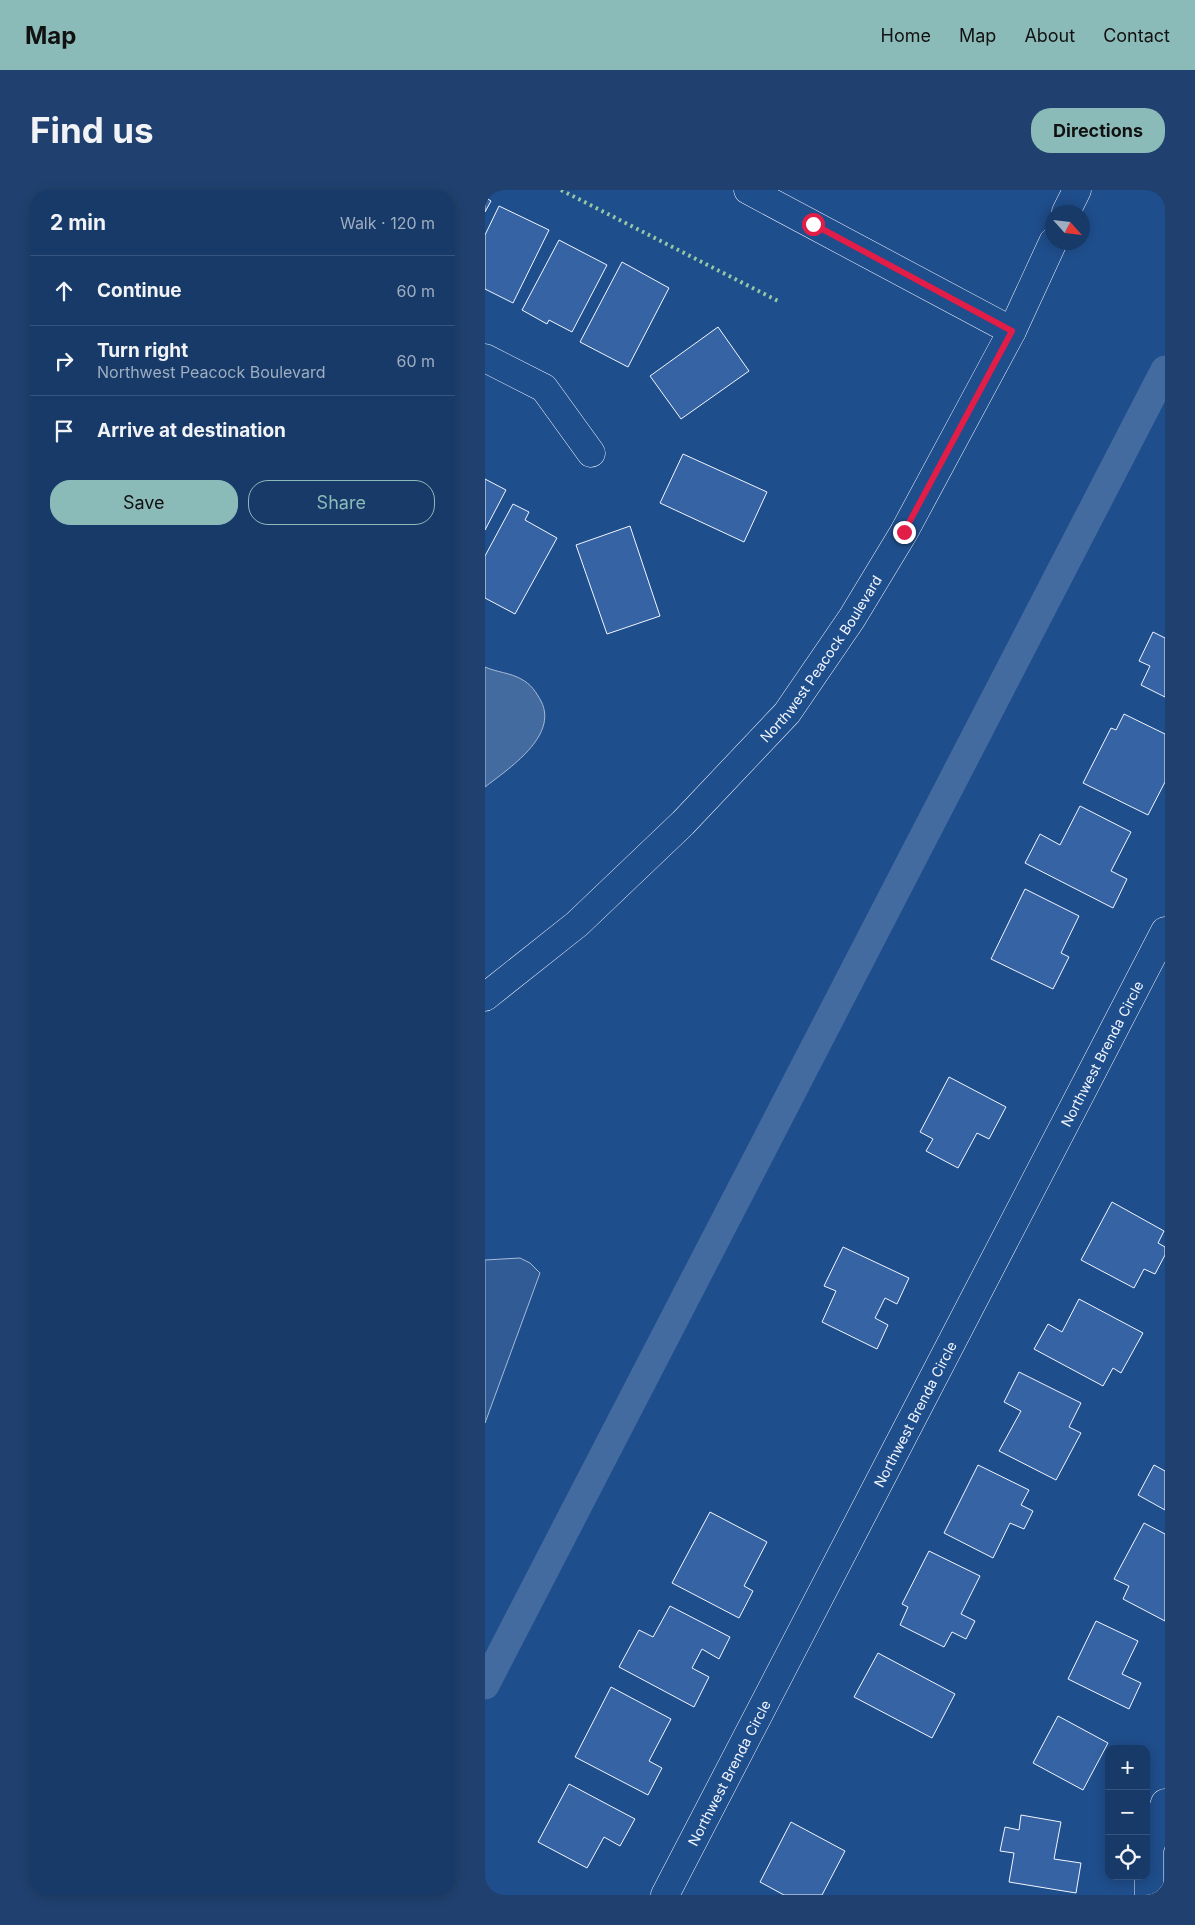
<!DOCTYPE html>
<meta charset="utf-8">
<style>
:root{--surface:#173a69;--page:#20416f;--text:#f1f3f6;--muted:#9eadc0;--line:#36547d;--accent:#8bbbb9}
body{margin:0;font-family:Inter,sans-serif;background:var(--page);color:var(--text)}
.controls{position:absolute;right:15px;bottom:15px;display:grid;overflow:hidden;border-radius:10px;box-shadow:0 2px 12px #0003}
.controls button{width:45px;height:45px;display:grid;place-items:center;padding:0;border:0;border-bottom:1px solid var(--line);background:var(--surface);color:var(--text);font:25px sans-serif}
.compass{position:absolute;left:560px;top:15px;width:45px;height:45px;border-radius:50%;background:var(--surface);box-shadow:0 2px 12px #0003;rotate:117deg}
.stop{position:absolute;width:15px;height:15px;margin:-11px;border:4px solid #e11d48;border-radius:50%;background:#fff}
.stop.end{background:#e11d48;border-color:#fff;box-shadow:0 1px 5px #0008}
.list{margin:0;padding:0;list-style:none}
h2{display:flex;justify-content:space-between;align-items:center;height:65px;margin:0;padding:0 20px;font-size:21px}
h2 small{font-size:16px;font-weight:400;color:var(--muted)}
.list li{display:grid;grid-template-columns:32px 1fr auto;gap:15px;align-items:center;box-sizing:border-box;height:70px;padding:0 20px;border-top:1px solid var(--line)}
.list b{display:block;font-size:19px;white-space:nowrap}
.list p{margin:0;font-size:16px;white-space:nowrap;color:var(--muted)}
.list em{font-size:16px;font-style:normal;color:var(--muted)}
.actions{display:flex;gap:10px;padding:15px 20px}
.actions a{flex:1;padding:11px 0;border:1px solid var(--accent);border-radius:20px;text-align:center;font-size:18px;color:var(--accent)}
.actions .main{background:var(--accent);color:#111}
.icon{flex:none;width:28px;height:28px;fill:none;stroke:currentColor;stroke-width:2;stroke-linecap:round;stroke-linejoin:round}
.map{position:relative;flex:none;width:680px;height:1705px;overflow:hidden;border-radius:20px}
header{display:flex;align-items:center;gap:30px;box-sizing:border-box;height:70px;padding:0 25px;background:var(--accent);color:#111}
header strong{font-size:24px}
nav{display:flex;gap:28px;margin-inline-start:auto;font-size:18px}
.intro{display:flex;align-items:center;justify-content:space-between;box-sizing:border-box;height:120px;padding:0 30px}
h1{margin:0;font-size:35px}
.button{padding:12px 22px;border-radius:20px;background:var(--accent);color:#111;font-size:18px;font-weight:700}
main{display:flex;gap:30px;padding:0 30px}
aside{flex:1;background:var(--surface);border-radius:20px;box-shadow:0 2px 12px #0003}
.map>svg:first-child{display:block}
</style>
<header>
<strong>Map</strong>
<nav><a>Home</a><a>Map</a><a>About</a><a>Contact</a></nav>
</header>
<div class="intro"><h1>Find us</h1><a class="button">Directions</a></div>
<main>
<aside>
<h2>2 min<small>Walk · 120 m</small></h2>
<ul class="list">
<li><svg class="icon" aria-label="ahead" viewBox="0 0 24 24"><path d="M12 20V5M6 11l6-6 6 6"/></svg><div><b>Continue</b></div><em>60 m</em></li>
<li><svg class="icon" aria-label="right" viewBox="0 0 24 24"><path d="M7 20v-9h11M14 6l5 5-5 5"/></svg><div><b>Turn right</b><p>Northwest Peacock Boulevard</p></div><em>60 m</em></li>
<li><svg class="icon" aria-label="arrive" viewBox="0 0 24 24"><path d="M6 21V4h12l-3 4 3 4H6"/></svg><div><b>Arrive at destination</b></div></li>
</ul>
<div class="actions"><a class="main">Save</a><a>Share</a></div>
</aside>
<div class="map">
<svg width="680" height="1705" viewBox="0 0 680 1705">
<rect width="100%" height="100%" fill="#1f4e8c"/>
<path fill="#305b95" stroke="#a8bbd7" d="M35,1068l10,5 10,10 -55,150v-163z"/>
<path fill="#446ba0" stroke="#a8bbd7" d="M0,477c11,5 26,6 36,12 10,5 15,13 20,22 18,35 -33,68 -56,86z"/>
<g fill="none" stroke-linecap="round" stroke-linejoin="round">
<path stroke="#446ba0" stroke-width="29" d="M0,1495l680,-1315"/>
</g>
<g fill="#3563a3" stroke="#f2f6ff">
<path d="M0,7l6,4 -6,11z"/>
<path d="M14,16l50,24 -36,73 -28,-14v-54z"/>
<path d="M74,50l48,25 -35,67 -23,-12 -2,4 -25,-14z"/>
<path d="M137,72l47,26 -41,79 -48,-25z"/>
<path d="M233,137l31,44 -68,48 -31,-43z"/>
<path d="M198,264l84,38 -23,50 -84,-39z"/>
<path d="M0,289l21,11 -21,40z"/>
<path d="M28,314l16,8 -4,8 32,18 -42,76 -30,-16v-42z"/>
<path d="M145,336l30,90 -53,18 -31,-89z"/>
<path d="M668,442l12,6v59l-24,-12 9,-19 -11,-5z"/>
<path d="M639,524l41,20v48l-17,33 -65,-32 28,-55 5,2z"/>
<path d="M595,616l51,26 -20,39 16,8 -14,29 -88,-45 15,-29 20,11z"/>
<path d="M540,699l54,27 -18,37 8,4 -16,32 -62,-30z"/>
<path d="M464,887l57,30 -17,32 -12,-6 -19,35 -32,-17 7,-12 -13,-7z"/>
<path d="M627,1012l52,29 -6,12 7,4v8l-10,19 -11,-5 -10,19 -53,-28z"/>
<path d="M358,1057l66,31 -12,26 -12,-6 -10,20 13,7 -11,24 -55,-27 14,-31 -12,-5z"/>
<path d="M594,1109l64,34 -22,40 -8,-5 -10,18 -69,-37 14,-25 14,8z"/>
<path d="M534,1182l62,31 -12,24 12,6 -25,47 -57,-29 22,-40 -17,-9z"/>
<path d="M493,1275l51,25 -8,15 12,6 -9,18 -14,-6 -17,35 -49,-25z"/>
<path d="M669,1275l11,6v39l-27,-15z"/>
<path d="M225,1322l57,30 -23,44 9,5 -14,27 -67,-35z"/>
<path d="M659,1333l21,11v87l-42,-22 6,-13 -15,-7z"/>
<path d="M444,1361l51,25 -19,38 14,7 -9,18 -14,-7 -8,15 -44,-22 8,-18 -6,-3z"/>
<path d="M185,1416l60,31 -11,22 -17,-10 -10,19 17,9 -15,30 -75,-40 20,-37 14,7z"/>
<path d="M611,1431l42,20 -16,33 19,9 -12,26 -61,-30z"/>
<path d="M393,1463l77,41 -23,44 -78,-41z"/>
<path d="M126,1497l60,32 -22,42 13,7 -14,27 -73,-38z"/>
<path d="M573,1526l50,27 -25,47 -50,-27z"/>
<path d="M84,1594l66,35 -15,27 -16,-9 -17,31 -49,-26z"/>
<path d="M536,1625l40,7 -7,37 27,4 -5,30 -67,-11 5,-29 -14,-2 5,-24 14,3z"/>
<path d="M306,1632l54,29 -23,44h-38l-24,-13z"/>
</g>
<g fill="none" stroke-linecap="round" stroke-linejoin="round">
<g stroke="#f2f6ff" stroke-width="29">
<g id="minor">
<path d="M263,0l264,141"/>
<path d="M581,22l11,-22"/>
<path d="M0,168l59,30 47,65"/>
<path id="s1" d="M0,807l92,-73 106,-101 104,-110 65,-95 52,-86 108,-201 41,-89"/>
<path id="s2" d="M180,1705l500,-964"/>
<path d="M664,1705v-45l16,-47"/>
</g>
</g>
<use href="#minor" stroke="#1f4e8c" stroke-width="28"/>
<path stroke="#97c8a6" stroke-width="4" stroke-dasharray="2.5 4" stroke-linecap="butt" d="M76,0l219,112"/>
</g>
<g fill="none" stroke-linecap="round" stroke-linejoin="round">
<path stroke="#e11d48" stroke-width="6" d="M328,34l199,107 -108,201"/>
</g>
<g text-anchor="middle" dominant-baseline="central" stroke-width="4" stroke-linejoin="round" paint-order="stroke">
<g font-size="14" fill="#f2f6ff" stroke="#1f4e8c">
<text stroke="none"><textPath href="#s1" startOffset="479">Northwest Peacock Boulevard</textPath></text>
<text stroke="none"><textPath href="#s2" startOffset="948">Northwest Brenda Circle</textPath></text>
<text stroke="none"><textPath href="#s2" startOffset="542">Northwest Brenda Circle</textPath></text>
<text stroke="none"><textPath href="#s2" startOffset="138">Northwest Brenda Circle</textPath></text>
</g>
</g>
</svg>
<div class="controls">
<button>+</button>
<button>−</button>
<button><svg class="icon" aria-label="locate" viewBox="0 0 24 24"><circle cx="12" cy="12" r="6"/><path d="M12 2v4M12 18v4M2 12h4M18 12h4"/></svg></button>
</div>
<svg class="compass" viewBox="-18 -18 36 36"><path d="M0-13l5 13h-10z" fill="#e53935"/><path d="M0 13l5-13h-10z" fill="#9eadc0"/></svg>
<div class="stop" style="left:328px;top:34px"></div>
<div class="stop end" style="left:419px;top:342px"></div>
</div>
</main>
